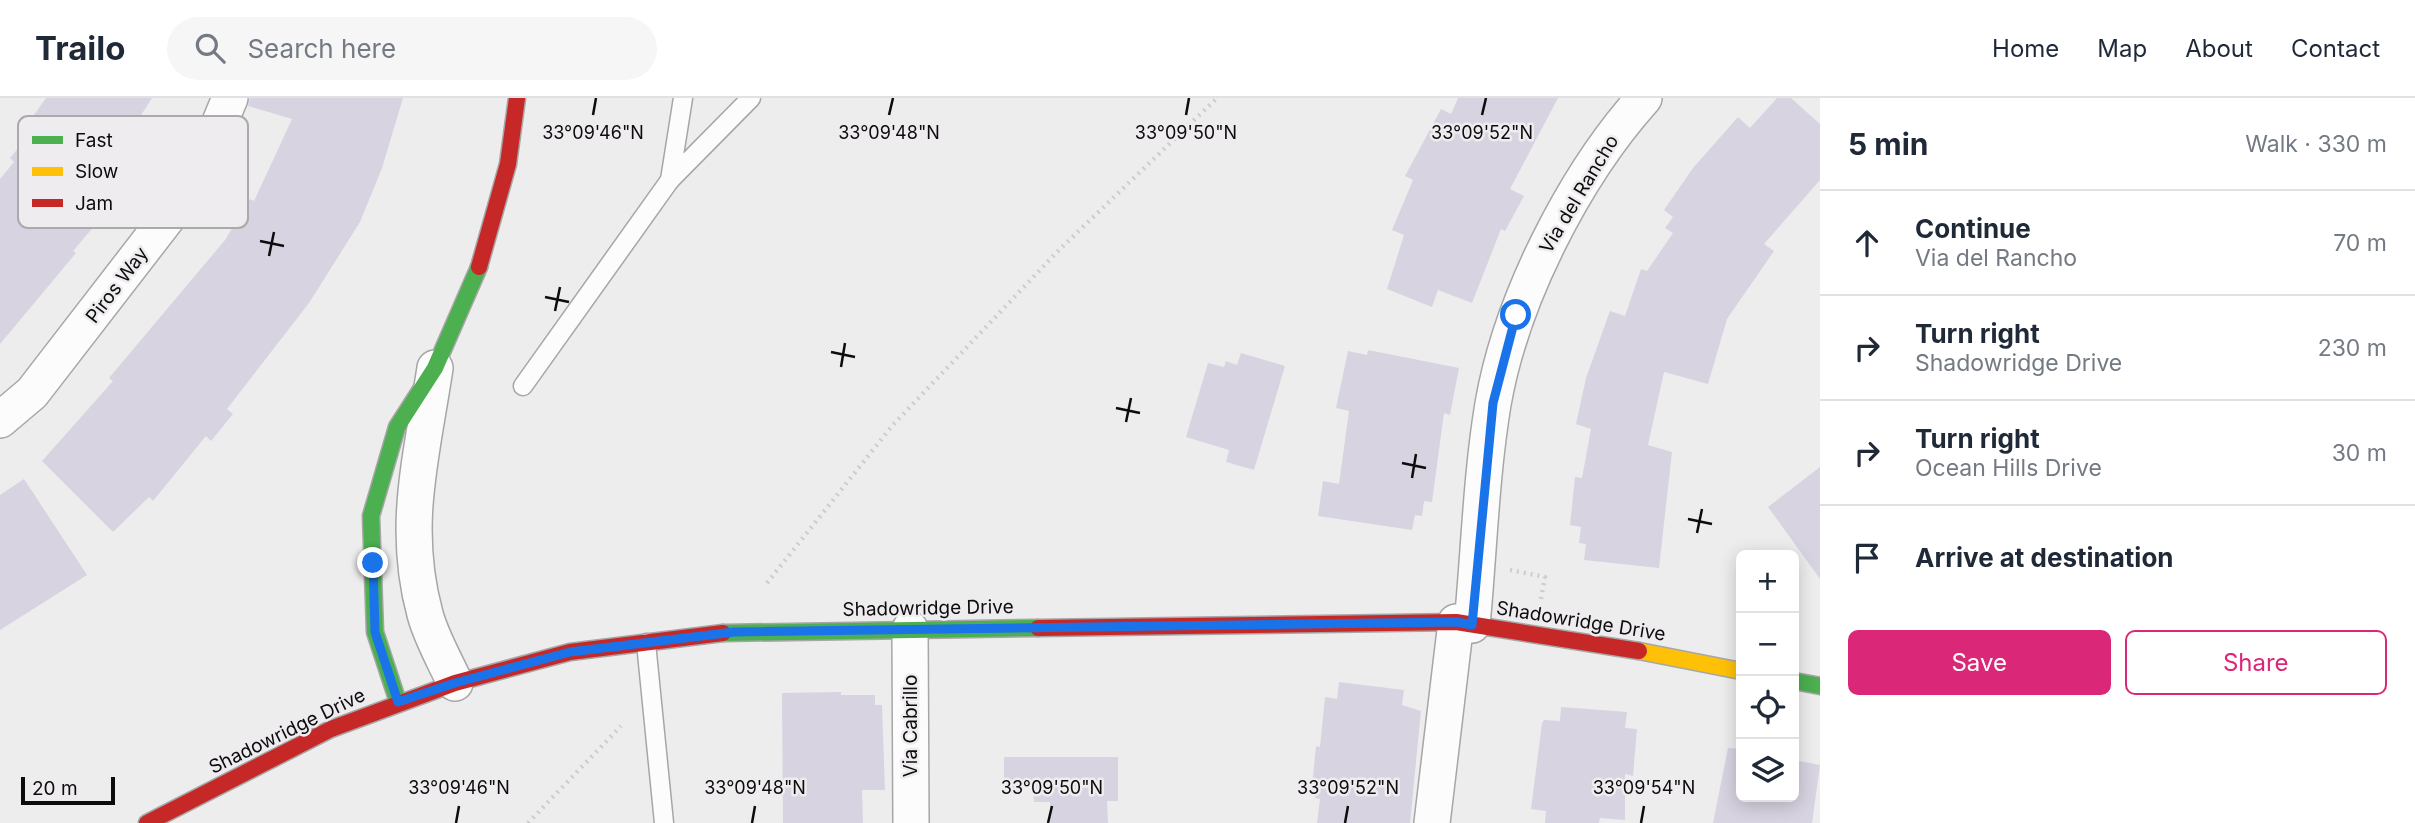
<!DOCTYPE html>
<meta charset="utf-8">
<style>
:root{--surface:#fff;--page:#f6f6f7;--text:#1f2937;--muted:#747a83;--line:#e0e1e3;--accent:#db2777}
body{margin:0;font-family:Inter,sans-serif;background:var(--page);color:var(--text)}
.controls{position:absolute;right:21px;bottom:21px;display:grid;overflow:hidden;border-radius:10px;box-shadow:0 4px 18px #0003}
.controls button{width:63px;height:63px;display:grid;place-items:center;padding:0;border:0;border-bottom:2px solid var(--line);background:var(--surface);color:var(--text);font:35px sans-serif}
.scale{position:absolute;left:21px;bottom:18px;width:94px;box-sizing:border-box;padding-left:7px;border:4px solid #0d0c0d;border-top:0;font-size:19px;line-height:24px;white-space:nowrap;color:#0d0c0d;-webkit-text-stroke:5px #efecef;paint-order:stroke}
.stop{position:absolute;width:21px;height:21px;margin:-16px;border:5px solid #1a73e8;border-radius:50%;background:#fff}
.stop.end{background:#1a73e8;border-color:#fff;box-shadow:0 2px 7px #0008}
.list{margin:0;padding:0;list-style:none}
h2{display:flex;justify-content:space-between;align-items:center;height:91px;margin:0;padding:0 28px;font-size:30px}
h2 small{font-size:23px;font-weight:400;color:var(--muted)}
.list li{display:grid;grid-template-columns:46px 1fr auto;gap:21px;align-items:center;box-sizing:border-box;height:105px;padding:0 28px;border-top:2px solid var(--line)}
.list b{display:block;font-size:26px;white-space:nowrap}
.list p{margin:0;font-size:23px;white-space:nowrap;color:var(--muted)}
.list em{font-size:23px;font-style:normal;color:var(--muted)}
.actions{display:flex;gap:14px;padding:21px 28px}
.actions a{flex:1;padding:16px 0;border:2px solid var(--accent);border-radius:10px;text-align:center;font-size:24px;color:var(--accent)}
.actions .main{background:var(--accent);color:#fff}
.icon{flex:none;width:38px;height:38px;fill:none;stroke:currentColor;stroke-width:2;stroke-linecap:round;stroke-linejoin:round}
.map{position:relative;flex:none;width:1820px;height:725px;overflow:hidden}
header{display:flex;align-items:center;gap:42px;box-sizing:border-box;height:98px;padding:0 35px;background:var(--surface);border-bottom:2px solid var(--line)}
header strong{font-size:33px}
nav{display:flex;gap:38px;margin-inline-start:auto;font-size:24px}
.search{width:490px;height:63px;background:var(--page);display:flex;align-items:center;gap:18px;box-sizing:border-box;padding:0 24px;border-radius:38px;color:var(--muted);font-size:26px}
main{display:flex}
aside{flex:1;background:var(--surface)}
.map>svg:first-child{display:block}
</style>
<header>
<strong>Trailo</strong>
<div class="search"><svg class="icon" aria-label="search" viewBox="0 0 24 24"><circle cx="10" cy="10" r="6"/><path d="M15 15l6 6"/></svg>Search here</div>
<nav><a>Home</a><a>Map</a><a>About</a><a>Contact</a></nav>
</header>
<main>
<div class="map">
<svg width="1820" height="725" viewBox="0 0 1820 725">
<rect width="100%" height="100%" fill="#eeedee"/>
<g fill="#d7d3e0">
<path d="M46,0h106l-16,25 24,14 -25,41 -62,73 3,2 -76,91v-165l14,-17 -4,-4 20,-24 -6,-5z"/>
<path d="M250,0h153l-21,70 -22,54 -51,81 -82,106 6,5 -22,27 -5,-5 -53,65 -4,-4 -36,35 -71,-71 71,-80 -4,-3 116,-138 25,-41 4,2 38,-82 -44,-13z"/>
<path d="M1458,0h100l-48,91 14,7 -19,35 -4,-2 -29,74 -34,-13 -6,17 -45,-18 17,-54 -12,-5 21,-50 -8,-4 36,-67 10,5z"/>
<path d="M1777,0h14l29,26v56l-56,64 10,7 -47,68 -19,65 -44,-12 -16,73 24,7 -13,116 -75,-8 2,-16 -7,-1 2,-16 -11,-2 5,-48 7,1 9,-49 -15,-5 10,-46 24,-67 15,5 16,-47 6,2 26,-38 -8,-5 8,-11 -9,-7 29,-42 45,-51 12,11z"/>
<path d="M1368,252l91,18 -9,47 -6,-2 -12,89 -8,-1 -2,15 -7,-1 -3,15 -94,-14 5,-35 16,3 10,-73 -13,-3 12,-57 19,4z"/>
<path d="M1241,255l44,13 -31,104 -28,-8 3,-12 -43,-13 22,-74 16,4 2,-6 11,4z"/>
<path d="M1820,369v112l-52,-72z"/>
<path d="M24,381l63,96 -87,55v-135z"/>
<path d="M1339,584l65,8 -2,15 19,6 -11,112h-93l3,-24 -5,-1 1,-11h-4l4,-41 4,1 5,-50 12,2z"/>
<path d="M841,594v3h34v10h7l3,85h-23l1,33h-80l-1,-130z"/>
<path d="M1561,609l66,5 -2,16 12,1 -4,47 -8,-2v46l-25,-2 -1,5h-54l1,-12 -15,-2 11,-86 2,-3 16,1z"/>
<path d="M1728,650l13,1v48h53v-37l26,5 -8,58h-99z"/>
<path d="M1004,659h114v44h-11l1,22h-58v-21h-16l-1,-14h-29z"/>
</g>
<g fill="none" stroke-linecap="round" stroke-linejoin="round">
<g stroke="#a7a6a7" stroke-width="21">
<g id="lane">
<path d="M683,0l-13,82 81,-82"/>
<path d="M523,288l147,-206"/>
<path d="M646,545l18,180"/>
</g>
</g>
<g stroke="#a7a6a7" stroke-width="38">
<g id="street">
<path d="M435,270c-13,87 -34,158 -10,246 6,23 20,47 30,69"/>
<path d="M0,322l32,-27 163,-211 35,-84"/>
<path d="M1472,527c7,-73 9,-149 21,-221 18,-104 81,-228 151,-306"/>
<path d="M910,531l1,194"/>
<path d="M1432,725l24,-201"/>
</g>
</g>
<g stroke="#a7a6a7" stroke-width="19">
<g id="fast">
<path d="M723,535l315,-5"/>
<path d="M1794,583l26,5"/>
<path d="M398,604l-23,-70 -4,-116 26,-89 38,-59 44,-101"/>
</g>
</g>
<g stroke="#a7a6a7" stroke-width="19">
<path id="slow" d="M1639,553l102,20"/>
</g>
<g stroke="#a7a6a7" stroke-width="19">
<g id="jam">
<path d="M479,169l29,-103 9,-66"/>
<path d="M1038,530l418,-6 183,29"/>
<path d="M147,725l184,-94 124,-46 115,-31 153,-19"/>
</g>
</g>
<g stroke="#cdcdcd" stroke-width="4.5" stroke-dasharray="2 5" stroke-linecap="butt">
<path d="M1510,472l35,7 -4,22"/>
<path d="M767,485l125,-157 167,-176 158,-152"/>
<path d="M528,725l93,-97"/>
</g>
<use href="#lane" stroke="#fcfcfc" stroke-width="18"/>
<use href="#street" stroke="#fcfcfc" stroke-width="35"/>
<use href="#fast" stroke="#4caf50" stroke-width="16"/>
<use href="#slow" stroke="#ffc107" stroke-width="16"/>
<use href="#jam" stroke="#c62828" stroke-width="16"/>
</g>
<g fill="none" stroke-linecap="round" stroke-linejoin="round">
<path stroke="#1a73e8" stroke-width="9" d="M373,465l2,69 23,70 57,-19 115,-31 164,-20 723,-10 15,3 21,-222 23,-88"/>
</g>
<path fill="none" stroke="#0d0c0d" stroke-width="2.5" d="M593,17l3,-17M889,17l4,-17M1186,17l3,-17M1482,17l4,-17M260,143l24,5M269,158l5,-24M545,199l24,5M555,213l5,-24M831,254l24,5M841,269l4,-24M1116,310l24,5M1126,324l5,-24M1402,365l24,5M1412,380l4,-24M1688,421l24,5M1697,435l5,-24M456,725l3,-17M752,725l3,-17M1048,725l4,-17M1345,725l3,-17M1641,725l3,-17"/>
<g text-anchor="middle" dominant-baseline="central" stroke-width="5" stroke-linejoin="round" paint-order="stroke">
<g font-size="19" fill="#0d0c0d" stroke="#efecef">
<text transform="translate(1579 96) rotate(-59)">Via del Rancho</text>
<text transform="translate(117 187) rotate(-53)">Piros Way</text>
<text transform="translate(928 510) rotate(-1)">Shadowridge Drive</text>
<text transform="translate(1581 523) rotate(9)">Shadowridge Drive</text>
<text transform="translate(910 628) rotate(-90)">Via Cabrillo</text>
<text transform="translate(287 633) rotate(-26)">Shadowridge Drive</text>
</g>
</g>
<rect x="18" y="18" width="230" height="112" rx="10" fill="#efecef" stroke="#aba9ab" stroke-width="2"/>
<rect x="32" y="38" width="31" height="8" fill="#4caf50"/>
<rect x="32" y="69" width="31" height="9" fill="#ffc107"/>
<rect x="32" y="101" width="31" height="8" fill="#c62828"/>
<g font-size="19" fill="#0d0c0d">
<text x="75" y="49">Fast</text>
<text x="75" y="80">Slow</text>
<text x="75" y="112">Jam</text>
</g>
<g font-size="18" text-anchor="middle" fill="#0d0c0d" stroke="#efecef" stroke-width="5" stroke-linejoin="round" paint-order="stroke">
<text x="593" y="41">33°09'46"N</text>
<text x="889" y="41">33°09'48"N</text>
<text x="1186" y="41">33°09'50"N</text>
<text x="1482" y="41">33°09'52"N</text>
<text x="459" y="696">33°09'46"N</text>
<text x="755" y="696">33°09'48"N</text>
<text x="1052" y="696">33°09'50"N</text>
<text x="1348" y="696">33°09'52"N</text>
<text x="1644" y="696">33°09'54"N</text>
</g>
</svg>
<div class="controls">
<button>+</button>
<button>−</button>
<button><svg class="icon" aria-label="locate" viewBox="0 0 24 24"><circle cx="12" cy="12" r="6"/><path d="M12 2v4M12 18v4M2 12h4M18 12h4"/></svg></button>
<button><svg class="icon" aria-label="layers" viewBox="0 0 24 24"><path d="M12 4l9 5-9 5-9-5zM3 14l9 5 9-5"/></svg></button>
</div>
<div class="scale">20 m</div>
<div class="stop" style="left:1516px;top:217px"></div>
<div class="stop end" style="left:373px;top:465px"></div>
</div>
<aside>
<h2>5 min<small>Walk · 330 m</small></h2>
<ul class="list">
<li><svg class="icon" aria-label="ahead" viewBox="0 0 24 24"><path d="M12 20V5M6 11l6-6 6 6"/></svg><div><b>Continue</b><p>Via del Rancho</p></div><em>70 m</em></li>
<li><svg class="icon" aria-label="right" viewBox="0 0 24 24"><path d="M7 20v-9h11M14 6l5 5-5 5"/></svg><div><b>Turn right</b><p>Shadowridge Drive</p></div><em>230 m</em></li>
<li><svg class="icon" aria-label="right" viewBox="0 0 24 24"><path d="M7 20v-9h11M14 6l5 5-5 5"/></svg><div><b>Turn right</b><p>Ocean Hills Drive</p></div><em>30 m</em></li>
<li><svg class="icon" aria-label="arrive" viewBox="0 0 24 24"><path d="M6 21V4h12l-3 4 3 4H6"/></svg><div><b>Arrive at destination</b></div></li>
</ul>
<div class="actions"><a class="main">Save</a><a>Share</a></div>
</aside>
</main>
